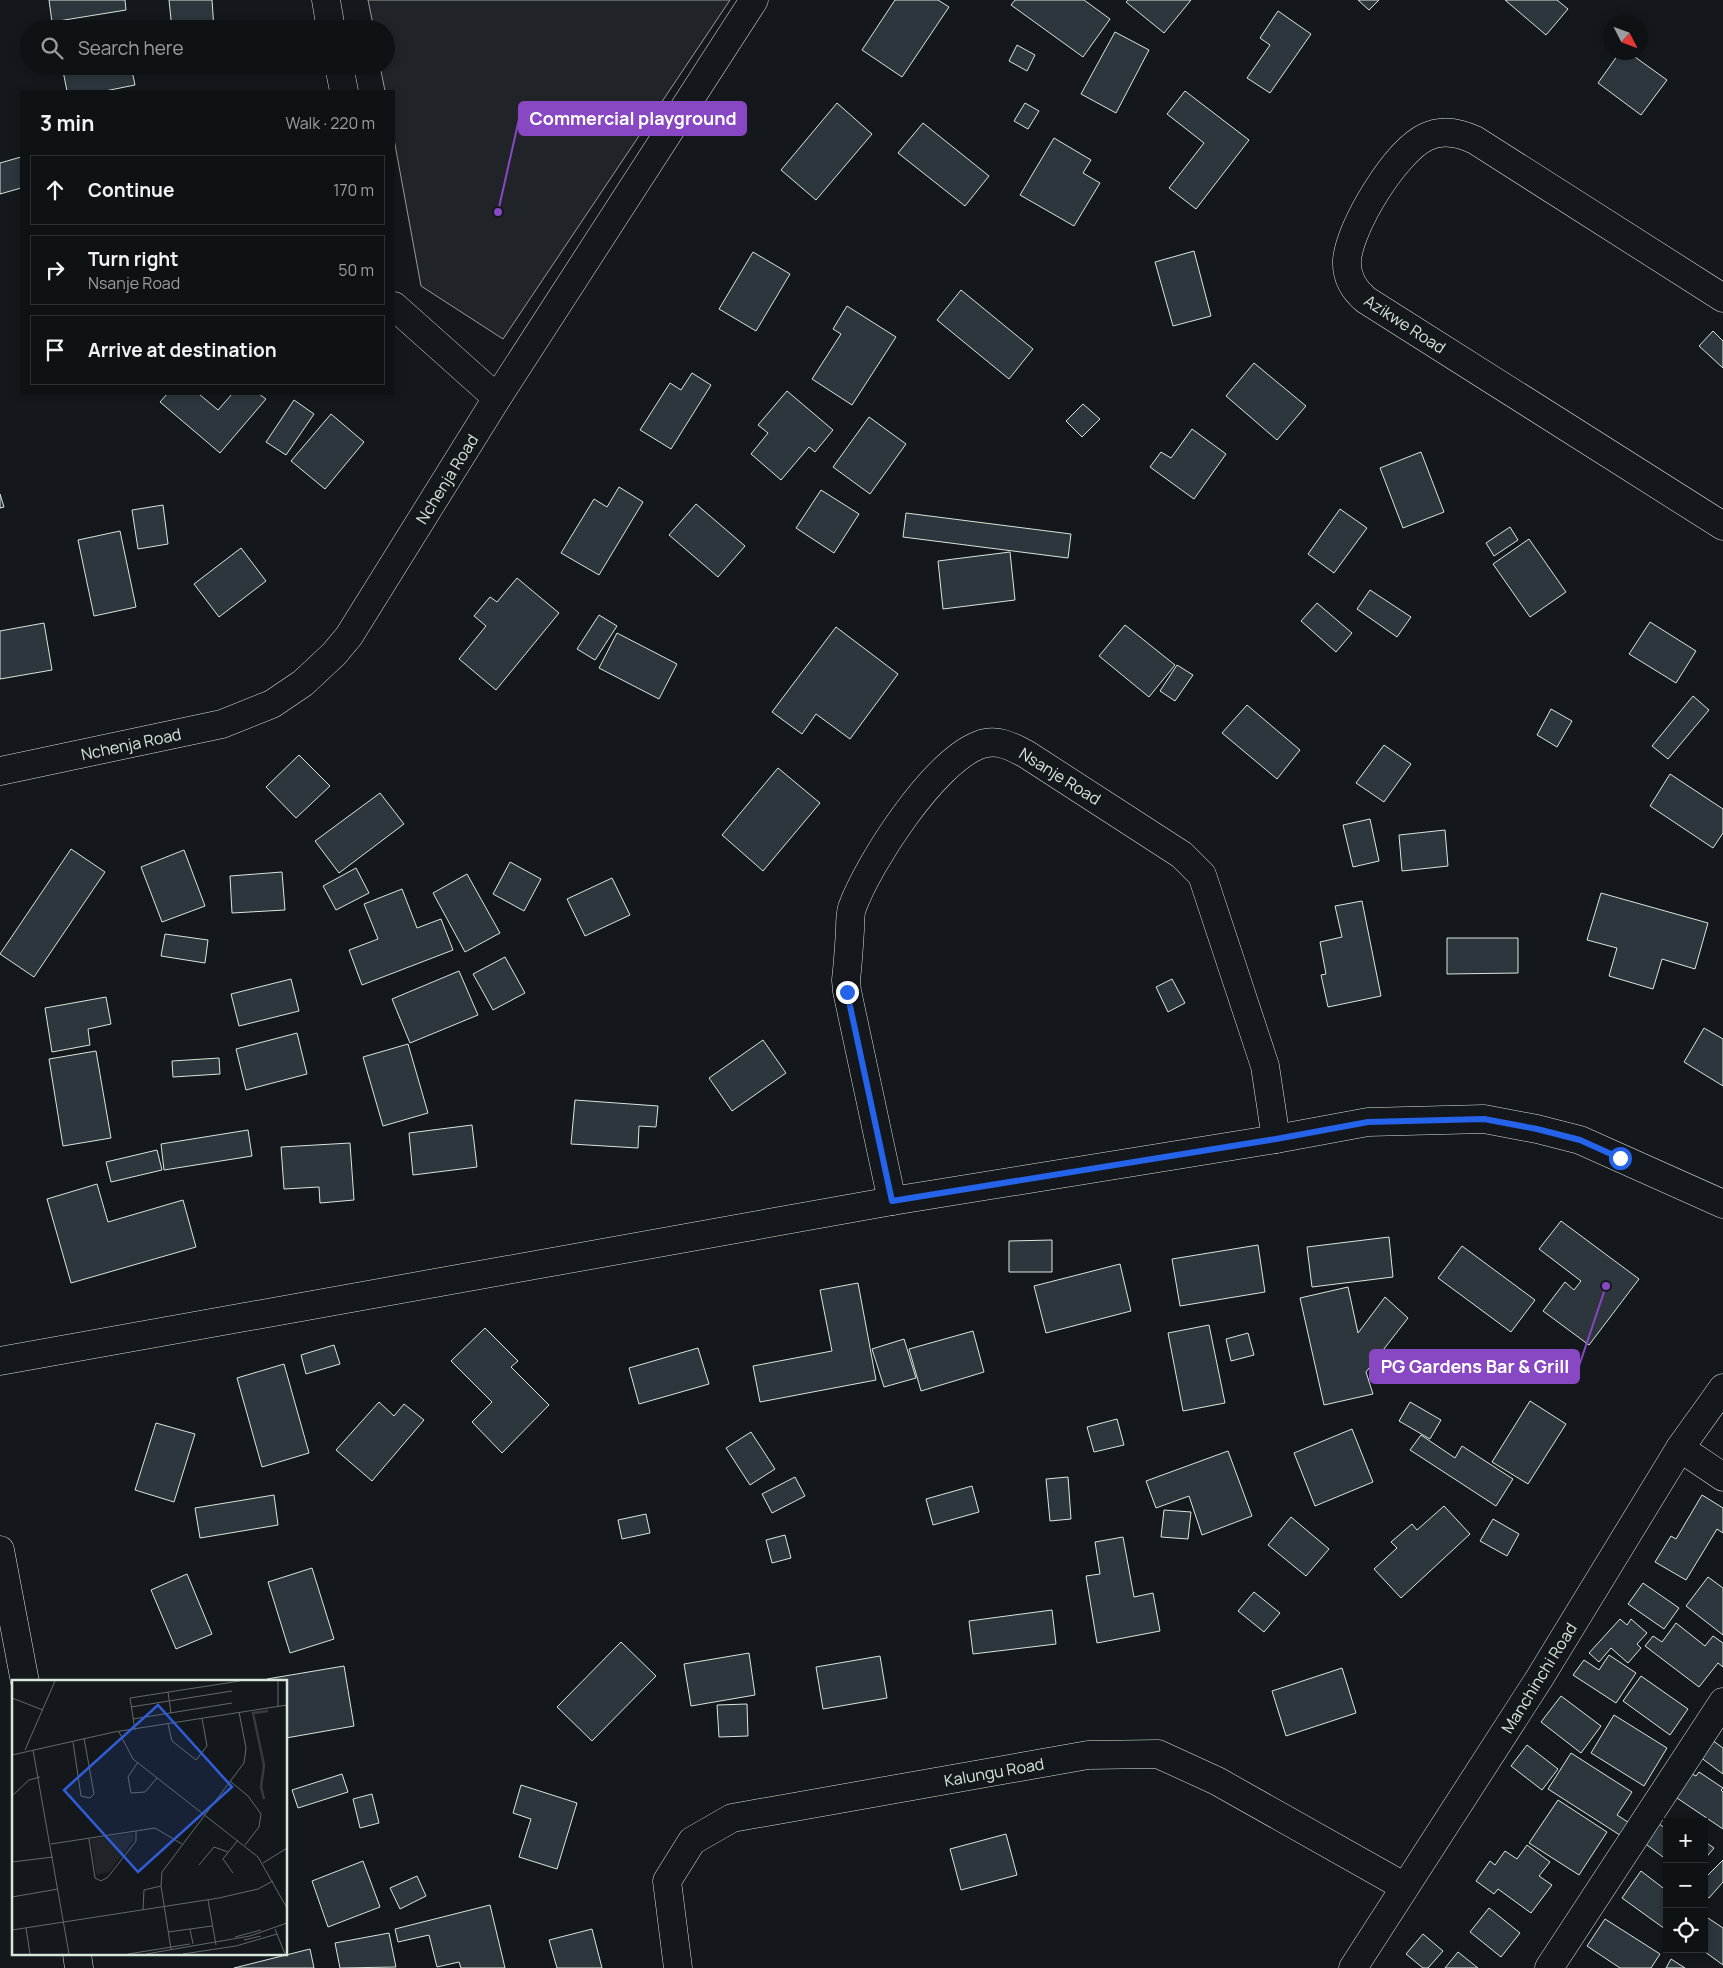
<!DOCTYPE html>
<meta charset="utf-8">
<style>
:root{--surface:#0f1215;--page:#181b1e;--text:#f1f3f6;--muted:#9b9ea0;--line:#2f3234}
body{margin:0;font-family:Manrope,sans-serif;background:var(--page);color:var(--text)}
.controls{position:absolute;right:15px;bottom:15px;display:grid;overflow:hidden;border-radius:0px;box-shadow:0 2px 8px #0003}
.controls button{width:45px;height:45px;display:grid;place-items:center;padding:0;border:0;border-bottom:1px solid var(--line);background:var(--surface);color:var(--text);font:25px sans-serif}
.compass{position:absolute;left:1603px;top:15px;width:45px;height:45px;border-radius:50%;background:var(--surface);box-shadow:0 2px 8px #0003;rotate:132deg}
.stop{position:absolute;width:15px;height:15px;margin:-11px;border:4px solid #2563eb;border-radius:50%;background:#fff}
.stop.end{background:#2563eb;border-color:#fff;box-shadow:0 1px 5px #0008}
.list{margin:0;padding:0;list-style:none}
h2{display:flex;justify-content:space-between;align-items:center;height:65px;margin:0;padding:0 20px;font-size:21px}
h2 small{font-size:16px;font-weight:400;color:var(--muted)}
.list li{display:grid;grid-template-columns:32px 1fr auto;gap:15px;align-items:center;box-sizing:border-box;height:70px;margin:0 10px 10px;padding:0 10px;border:1px solid var(--line);border-radius:0px}
.list b{display:block;font-size:19px;white-space:nowrap}
.list p{margin:0;font-size:16px;white-space:nowrap;color:var(--muted)}
.list em{font-size:16px;font-style:normal;color:var(--muted)}
.icon{flex:none;width:28px;height:28px;fill:none;stroke:currentColor;stroke-width:2;stroke-linecap:round;stroke-linejoin:round}
.map{position:relative;flex:none;width:1723px;height:1968px;overflow:hidden}
.search{position:absolute;background:var(--surface);box-shadow:0 2px 8px #0003;left:20px;top:20px;width:375px;height:55px;display:flex;align-items:center;gap:12px;box-sizing:border-box;padding:0 18px;border-radius:28px;color:var(--muted);font-size:19px}
.panel{position:absolute;background:var(--surface);box-shadow:0 2px 8px #0003;left:20px;top:90px;width:375px;height:305px;border-radius:0px}
.map>svg:first-child{display:block}
</style>
<div class="map">
<svg width="1723" height="1968" viewBox="0 0 1723 1968">
<rect width="100%" height="100%" fill="#14181c"/>
<path fill="#202428" stroke="#939e99" d="M368,0h362l-227,339 -82,-53 -27,-147v-48h-9l-5,-25h6v-37h-12z"/>
<g fill="#2c363c" stroke="#d8e6dc">
<path d="M49,0h76l1,10 -74,12z"/>
<path d="M169,0h43l2,29h-42z"/>
<path d="M895,0h43l11,7 -47,70 -40,-27z"/>
<path d="M1015,0h69l26,19 -27,38 -72,-52z"/>
<path d="M1128,0h63l-27,33 -38,-31z"/>
<path d="M1358,0h21l-10,10z"/>
<path d="M1505,0h52l11,9 -22,26z"/>
<path d="M1278,11l33,23 -41,59 -23,-15 23,-33 -10,-7z"/>
<path d="M1115,32l34,18 -33,63 -35,-19z"/>
<path d="M1017,45l18,10 -8,16 -18,-10z"/>
<path d="M1620,52h8l39,28 -26,35 -43,-32z"/>
<path d="M62,66h69l4,19 -30,6h-38z"/>
<path d="M1185,91l64,49 -53,69 -27,-21 35,-45 -37,-29z"/>
<path d="M837,103l35,31 -56,66 -35,-30z"/>
<path d="M1025,103l14,8 -11,18 -14,-8z"/>
<path d="M923,123l66,53 -24,30 -67,-53z"/>
<path d="M1054,138l37,22 -8,13 17,10 -26,43 -54,-31z"/>
<path d="M21,157v31l-21,6v-31z"/>
<path d="M1194,251l17,65 -38,10 -18,-64z"/>
<path d="M753,252l37,22 -34,57 -37,-22z"/>
<path d="M961,290l72,59 -24,30 -72,-59z"/>
<path d="M847,306l49,31 -44,68 -40,-26 29,-45 -8,-5z"/>
<path d="M1713,331l10,10v27l-24,-22z"/>
<path d="M1254,363l52,43 -29,34 -51,-44z"/>
<path d="M692,373l19,12 -40,64 -31,-19 30,-47 11,7z"/>
<path d="M787,391l46,39 -18,22 -6,-5 -28,33 -30,-26 17,-21 -10,-8z"/>
<path d="M167,394h32l19,16 14,-16h27l7,5 -46,54 -60,-51z"/>
<path d="M294,400l20,14 -28,41 -20,-13z"/>
<path d="M1083,404l17,15 -18,18 -16,-16z"/>
<path d="M331,414l33,28 -39,47 -34,-28z"/>
<path d="M869,417l37,27 -36,50 -37,-27z"/>
<path d="M1192,429l34,25 -32,45 -44,-32 11,-15 10,6z"/>
<path d="M1421,452l23,60 -41,16 -23,-60z"/>
<path d="M619,487l24,15 -44,73 -38,-22 33,-54 13,8z"/>
<path d="M821,490l38,24 -25,39 -38,-25z"/>
<path d="M0,494l4,13 -4,1z"/>
<path d="M696,504l49,42 -27,31 -49,-42z"/>
<path d="M163,505l5,39 -30,5 -6,-39z"/>
<path d="M1340,509l27,19 -33,45 -26,-19z"/>
<path d="M906,513l165,21 -3,24 -165,-21z"/>
<path d="M1510,527l8,13 -24,16 -8,-13z"/>
<path d="M120,531l16,76 -42,9 -16,-76z"/>
<path d="M1529,539l37,53 -36,25 -37,-53z"/>
<path d="M241,548l25,33 -47,36 -25,-33z"/>
<path d="M1010,552l5,48 -72,9 -5,-48z"/>
<path d="M517,578l42,35 -63,77 -37,-31 27,-33 -12,-10 16,-19 7,5z"/>
<path d="M1370,590l41,27 -14,20 -40,-28z"/>
<path d="M1317,603l35,30 -16,19 -35,-31z"/>
<path d="M599,615l18,11 -22,34 -18,-11z"/>
<path d="M1650,622l46,29 -20,32 -47,-29z"/>
<path d="M44,623l8,47 -52,9v-48z"/>
<path d="M1125,625l50,40 -26,32 -50,-41z"/>
<path d="M836,627l62,47 -48,65 -34,-25 -14,20 -30,-22z"/>
<path d="M617,633l60,31 -18,35 -60,-31z"/>
<path d="M1177,665l16,10 -18,26 -15,-10z"/>
<path d="M1693,696l16,14 -41,49 -16,-13z"/>
<path d="M1247,705l53,45 -23,29 -55,-46z"/>
<path d="M1551,709l21,12 -15,26 -20,-12z"/>
<path d="M1384,745l27,19 -27,38 -28,-19z"/>
<path d="M299,755l31,31 -34,32 -30,-31z"/>
<path d="M778,768l42,35 -57,68 -41,-36z"/>
<path d="M1670,774l53,35v24l-10,15 -63,-42z"/>
<path d="M380,793l24,31 -65,49 -24,-32z"/>
<path d="M1370,819l9,42 -26,6 -10,-42z"/>
<path d="M1445,830l3,36 -46,5 -3,-36z"/>
<path d="M71,849l34,23 -71,105 -34,-23z"/>
<path d="M184,850l21,56 -43,16 -21,-55z"/>
<path d="M510,862l31,17 -17,32 -31,-17z"/>
<path d="M356,868l13,25 -33,17 -13,-24z"/>
<path d="M282,872l3,38 -53,3 -2,-37z"/>
<path d="M467,874l33,59 -35,19 -32,-59z"/>
<path d="M612,878l18,37 -45,21 -18,-37z"/>
<path d="M402,889l15,39 24,-9 12,31 -91,35 -13,-35 29,-11 -14,-35z"/>
<path d="M1601,893l107,30 -13,46 -33,-10 -9,30 -44,-13 8,-28 -30,-8z"/>
<path d="M1362,901l19,95 -53,11 -7,-32 5,-1 -6,-32 22,-5 -7,-31z"/>
<path d="M165,934l43,6 -3,23 -44,-7z"/>
<path d="M1447,938h71v35l-71,1z"/>
<path d="M505,957l20,36 -32,17 -20,-36z"/>
<path d="M459,971l19,44 -68,28 -18,-44z"/>
<path d="M291,979l8,32 -60,15 -8,-32z"/>
<path d="M1172,979l13,24 -17,9 -12,-25z"/>
<path d="M106,997l5,27 -23,5 2,16 -38,7 -7,-44z"/>
<path d="M1704,1028l19,11v47l-39,-24z"/>
<path d="M297,1033l10,41 -61,16 -10,-41z"/>
<path d="M763,1040l23,33 -54,38 -23,-33z"/>
<path d="M408,1044l20,69 -45,13 -20,-69z"/>
<path d="M96,1051l15,87 -48,8 -14,-87z"/>
<path d="M219,1058l1,16 -47,3 -1,-16z"/>
<path d="M575,1100l83,6 -2,21 -17,-1 -1,22 -67,-4z"/>
<path d="M472,1125l5,42 -64,8 -4,-42z"/>
<path d="M248,1130l4,26 -88,14 -3,-26z"/>
<path d="M350,1143l4,57 -34,3 -1,-16 -35,2 -3,-42z"/>
<path d="M157,1150l5,20 -51,12 -5,-20z"/>
<path d="M97,1184l11,38 75,-22 13,47 -125,36 -24,-84z"/>
<path d="M1561,1221l78,58 -50,66 -46,-34 22,-29 9,8 7,-9 -42,-32z"/>
<path d="M1389,1237l4,40 -81,10 -5,-40z"/>
<path d="M1052,1240v32h-43v-31z"/>
<path d="M1258,1245l7,47 -85,14 -8,-47z"/>
<path d="M1462,1246l73,54 -24,32 -73,-54z"/>
<path d="M1120,1264l11,47 -85,22 -12,-47z"/>
<path d="M858,1283l18,97 -116,22 -7,-36 79,-15 -12,-61z"/>
<path d="M1348,1287l10,46 27,-36 23,21 -42,54 7,22 -49,11 -24,-107z"/>
<path d="M1209,1325l16,78 -42,8 -15,-78z"/>
<path d="M485,1328l33,33 -7,6 38,38 -47,48 -30,-31 20,-20 -41,-41z"/>
<path d="M973,1331l11,41 -63,19 -12,-42z"/>
<path d="M1248,1333l6,22 -23,6 -5,-22z"/>
<path d="M904,1339l12,39 -32,9 -12,-38z"/>
<path d="M334,1345l6,19 -34,10 -5,-19z"/>
<path d="M698,1348l11,36 -70,20 -10,-36z"/>
<path d="M284,1364l25,89 -47,14 -25,-89z"/>
<path d="M1530,1401l36,23 -38,60 -36,-22z"/>
<path d="M379,1402l15,14 10,-12 20,16 -52,61 -36,-31z"/>
<path d="M1410,1402l31,18 -11,19 -31,-18z"/>
<path d="M1117,1419l7,26 -30,7 -7,-25z"/>
<path d="M156,1423l39,11 -21,68 -39,-12z"/>
<path d="M1352,1429l21,53 -58,24 -21,-53z"/>
<path d="M751,1432l24,37 -25,16 -24,-37z"/>
<path d="M1421,1435l34,23 7,-12 51,33 -17,27 -86,-56z"/>
<path d="M1228,1451l24,65 -50,19 -13,-39 -33,12 -10,-27z"/>
<path d="M795,1477l10,19 -33,17 -10,-19z"/>
<path d="M1068,1477l3,42 -21,2 -4,-42z"/>
<path d="M972,1486l7,26 -46,13 -7,-26z"/>
<path d="M274,1495l4,30 -78,13 -5,-30z"/>
<path d="M1702,1495l21,13v25l-6,-4 -31,51 -31,-18 16,-26 5,3z"/>
<path d="M1444,1506l26,28 -69,64 -27,-29 23,-21 -6,-6 21,-18 5,6z"/>
<path d="M1164,1510l27,2 -3,27 -27,-2z"/>
<path d="M646,1514l4,19 -28,6 -4,-19z"/>
<path d="M1291,1517l38,32 -23,27 -38,-31z"/>
<path d="M1493,1519l26,15 -12,22 -27,-15z"/>
<path d="M785,1535l6,23 -19,5 -6,-23z"/>
<path d="M1123,1537l11,60 19,-4 7,38 -63,12 -11,-67 14,-2 -5,-32z"/>
<path d="M312,1568l22,71 -44,14 -22,-71z"/>
<path d="M187,1574l25,60 -36,15 -25,-59z"/>
<path d="M1708,1577l15,11v47l-37,-29z"/>
<path d="M1643,1583l36,25 -15,21 -36,-25z"/>
<path d="M1254,1592l26,21 -16,19 -26,-21z"/>
<path d="M1052,1610l4,34 -83,10 -4,-33z"/>
<path d="M1620,1619l7,6 4,-6 16,14 -10,11 4,4 -13,15 -17,-15 -12,14 -10,-9z"/>
<path d="M1676,1623l29,23 8,-10 10,7v24l-5,-4 -19,24 -54,-41 8,-10 9,6z"/>
<path d="M621,1642l35,34 -64,65 -35,-34z"/>
<path d="M749,1653l6,42 -64,11 -7,-42z"/>
<path d="M1609,1655l27,18 -20,30 -43,-28 11,-15 15,10z"/>
<path d="M880,1656l7,42 -64,11 -7,-42z"/>
<path d="M344,1666l10,60 -68,12v-56h-18l-1,-3z"/>
<path d="M1342,1668l14,45 -70,23 -14,-45z"/>
<path d="M1641,1676l47,33 -18,26 -47,-34z"/>
<path d="M1561,1696l40,30 -20,27 -40,-31z"/>
<path d="M747,1704l1,32 -29,1 -2,-32z"/>
<path d="M1614,1715l53,33 -23,38 -53,-33z"/>
<path d="M1712,1740l11,8v26l-23,-17z"/>
<path d="M1527,1745l31,24 -16,21 -31,-24z"/>
<path d="M1571,1753l61,39 -15,23 17,11 -8,13 -78,-50z"/>
<path d="M1699,1772l24,16 -2,2 2,2v37l-49,-33 16,-23 6,3z"/>
<path d="M342,1774l6,18 -50,16 -6,-18z"/>
<path d="M521,1785l56,18 -20,66 -38,-12 12,-38 -18,-6z"/>
<path d="M372,1794l7,29 -19,5 -7,-29z"/>
<path d="M1558,1800l49,32 -28,43 -50,-32z"/>
<path d="M1658,1823l8,6 1,-2v33l-24,-18z"/>
<path d="M1006,1834l11,41 -56,15 -11,-41z"/>
<path d="M1704,1841l10,7 -10,12z"/>
<path d="M1527,1845l23,17 -11,14 13,9 -21,28 -33,-24 -4,5 -18,-13 14,-20 5,4 10,-14 12,8z"/>
<path d="M1723,1860v22l-14,16 -5,-4v-20l3,2z"/>
<path d="M363,1861l17,46 -52,20 -16,-46z"/>
<path d="M1641,1871l26,20v36l-2,2 -43,-31z"/>
<path d="M417,1876l9,20 -26,13 -10,-21z"/>
<path d="M490,1905l15,63h-44l-2,-6 -22,5 -8,-32 -31,7 -3,-13z"/>
<path d="M1489,1908l31,25 -19,24 -31,-25z"/>
<path d="M1705,1916l18,12v37l-22,-16h3z"/>
<path d="M1605,1919l55,35 -9,14h-31l-33,-22z"/>
<path d="M592,1929l10,39h-45l-8,-28z"/>
<path d="M389,1933l7,34 -56,1 -5,-25z"/>
<path d="M1423,1934l20,17 -15,17h-5l-17,-14z"/>
<path d="M310,1949l4,19h-80z"/>
<path d="M1458,1952l20,16h-33z"/>
<path d="M1671,1959l14,9h-19z"/>
</g>
<g fill="none" stroke-linecap="round" stroke-linejoin="round">
<g stroke="#d8e6dc" stroke-width="29">
<g id="minor">
<path d="M326,0l5,29"/>
<path d="M339,66l5,25"/>
<path d="M1723,298l-248,-158c-15,-7 -33,-11 -49,-3 -31,15 -76,89 -79,123 -1,17 7,30 19,40l357,226"/>
<path d="M394,306l103,92"/>
<path d="M0,771l222,-47 50,-20 31,-21 31,-29 15,-18 148,-238 257,-398"/>
<path d="M892,1201l-45,-210 -1,-11c2,-17 3,-33 4,-50 0,-7 0,-16 2,-22 17,-46 81,-145 127,-163 17,-7 32,1 47,9l156,101 20,20 63,191 11,73"/>
<path d="M0,1361l892,-160 384,-62 92,-17 116,-3 53,10 43,11 143,64"/>
<path d="M1680,1448l43,29"/>
<path d="M0,1550l25,132"/>
<path d="M77,1954l2,14"/>
<path d="M678,1968l-11,-87 25,-40 40,-23 356,-63 70,-1 59,27 188,106"/>
<path d="M1549,1968l174,-266"/>
</g>
</g>
<g stroke="#d8e6dc" stroke-width="29">
<path id="major" d="M1353,1968l186,-289 141,-231 43,-60"/>
</g>
<use href="#minor" stroke="#14181c" stroke-width="28"/>
<use href="#major" stroke="#14181c" stroke-width="28"/>
</g>
<g fill="none" stroke-linecap="round" stroke-linejoin="round">
<path stroke="#2563eb" stroke-width="6" d="M847,992l45,209 384,-62 92,-17 116,-3 53,10 43,11 40,18"/>
</g>
<g text-anchor="middle" dominant-baseline="central" stroke-width="4" stroke-linejoin="round" paint-order="stroke">
<g font-size="16" fill="#d8e6dc" stroke="#14181c">
<text transform="translate(1405 324) rotate(33)">Azikwe Road</text>
<text transform="translate(447 479) rotate(-58)">Nchenja Road</text>
<text transform="translate(131 744) rotate(-12)">Nchenja Road</text>
<text transform="translate(1060 776) rotate(32)">Nsanje Road</text>
<text transform="translate(1539 1678) rotate(-58)">Manchinchi Road</text>
<text transform="translate(994 1772) rotate(-10)">Kalungu Road</text>
</g>
</g>
<g transform="translate(12 1680)">
<rect width="275" height="275" fill="#14181c"/>
<path d="M121,153l1,6 -25,33 -13,3 -5,-36z" fill="#202428"/>
<path fill="none" stroke="#363b3e" stroke-width="2.5" d="M252,119l-3,-12 3,-22 -11,-52 15,-2"/>
<path fill="none" stroke="#626a69" stroke-width="1" d="M266,1v25M156,12l3,21M0,18l31,12M119,27l101,-16M121,39l99,-16M156,44l4,17 24,19 11,-14 -5,-28M123,50l-5,-32 110,-17M107,52l14,27 125,98 29,51M61,62l8,54 9,2 4,-4 -10,-56M13,70l30,-69M21,70l36,204M0,75l102,-23 173,-27M126,82l-10,15 3,16 14,-1 12,-14M218,101l18,15 13,18 -2,13 -14,18M0,116l17,-16 11,-3M77,159l6,39 6,3 7,-4 28,-36v-10M39,164l104,-16 27,16M0,182l41,-5M251,183l24,-15M187,185l15,-18 14,5M221,193l-10,-14 15,-19M0,217l46,-8M196,220l8,45M131,230l1,-20 17,-4M14,248l4,26M178,249l3,15M263,249l10,25M0,250l207,-32 39,-9 15,-8M156,252l44,-6M223,257l26,-7M232,260l17,-4M159,269l-10,-63 1,-14 82,-109 2,-15 -7,-36M116,274l62,-10M134,274l104,-18 37,-13M171,274l53,-8 41,-12"/>
<path fill="#305dd8" fill-opacity="0.15" stroke="#305dd8" stroke-width="2.5" d="M146,25l74,82 -94,85 -74,-82z"/>
<rect width="275" height="275" fill="none" stroke="#d8e6dc" stroke-width="2.5"/>
</g>
<path fill="none" stroke="#8948c3" stroke-width="2" d="M498 212L519 119M1606 1286L1579 1366"/>
<g fill="#8948c3" stroke="#14181c" stroke-width="2">
<circle cx="498" cy="212" r="5"/>
<circle cx="1606" cy="1286" r="5"/>
</g>
<g fill="#8948c3" stroke="#8948c3" stroke-width="2">
<rect x="519" y="102" width="227" height="33" rx="5"/>
<rect x="1370" y="1350" width="209" height="33" rx="5"/>
</g>
<g font-size="18" text-anchor="middle" font-weight="bold" fill="#fff">
<text x="633" y="125">Commercial playground</text>
<text x="1475" y="1373">PG Gardens Bar &amp; Grill</text>
</g>
</svg>
<div class="controls">
<button>+</button>
<button>−</button>
<button><svg class="icon" aria-label="locate" viewBox="0 0 24 24"><circle cx="12" cy="12" r="6"/><path d="M12 2v4M12 18v4M2 12h4M18 12h4"/></svg></button>
</div>
<svg class="compass" viewBox="-18 -18 36 36"><path d="M0-13l5 13h-10z" fill="#e53935"/><path d="M0 13l5-13h-10z" fill="#9b9ea0"/></svg>
<div class="stop" style="left:1620px;top:1158px"></div>
<div class="stop end" style="left:847px;top:992px"></div>
<div class="search"><svg class="icon" aria-label="search" viewBox="0 0 24 24"><circle cx="10" cy="10" r="6"/><path d="M15 15l6 6"/></svg>Search here</div>
<section class="panel">
<h2>3 min<small>Walk · 220 m</small></h2>
<ul class="list">
<li><svg class="icon" aria-label="ahead" viewBox="0 0 24 24"><path d="M12 20V5M6 11l6-6 6 6"/></svg><div><b>Continue</b></div><em>170 m</em></li>
<li><svg class="icon" aria-label="right" viewBox="0 0 24 24"><path d="M7 20v-9h11M14 6l5 5-5 5"/></svg><div><b>Turn right</b><p>Nsanje Road</p></div><em>50 m</em></li>
<li><svg class="icon" aria-label="arrive" viewBox="0 0 24 24"><path d="M6 21V4h12l-3 4 3 4H6"/></svg><div><b>Arrive at destination</b></div></li>
</ul>
</section>
</div>
